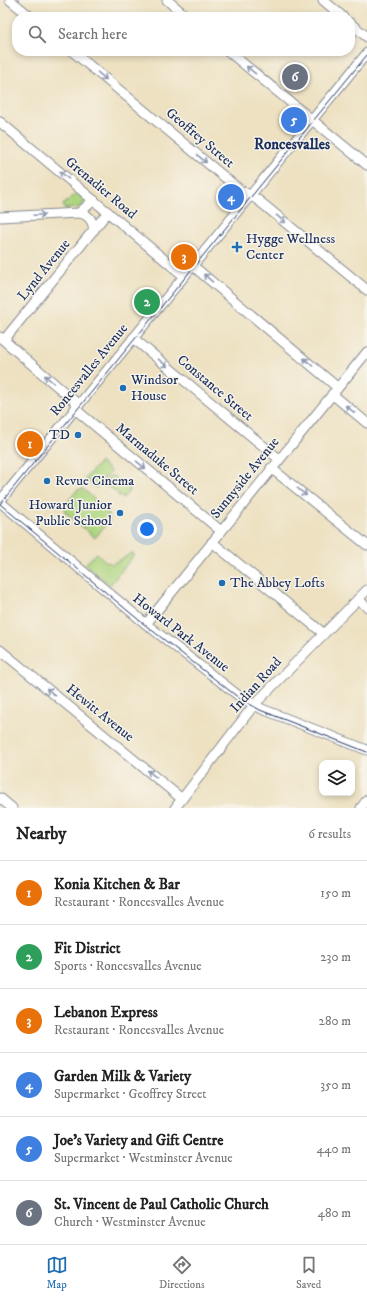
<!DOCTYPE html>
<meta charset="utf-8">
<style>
:root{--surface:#fff;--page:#f2f2f2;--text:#222;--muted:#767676;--line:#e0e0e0;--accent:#1f6fb2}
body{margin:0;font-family:"IM FELL DW Pica",serif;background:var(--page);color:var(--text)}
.controls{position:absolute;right:12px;bottom:12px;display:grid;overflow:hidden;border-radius:8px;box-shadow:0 2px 6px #0003}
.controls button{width:36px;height:36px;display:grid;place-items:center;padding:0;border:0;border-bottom:1px solid var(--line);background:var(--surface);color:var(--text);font:20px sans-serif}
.you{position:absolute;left:147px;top:529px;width:14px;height:14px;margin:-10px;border:3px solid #fff;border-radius:50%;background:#1a73e8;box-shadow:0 0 0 6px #1a73e833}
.badge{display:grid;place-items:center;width:26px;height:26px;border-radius:50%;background:var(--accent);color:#fff;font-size:13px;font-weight:700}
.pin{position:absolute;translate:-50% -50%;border:2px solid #fff;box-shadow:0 1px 4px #0006}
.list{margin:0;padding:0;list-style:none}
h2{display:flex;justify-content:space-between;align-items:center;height:52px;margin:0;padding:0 16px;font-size:17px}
h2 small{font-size:13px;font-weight:400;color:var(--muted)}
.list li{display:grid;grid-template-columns:26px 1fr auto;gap:12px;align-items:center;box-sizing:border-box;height:64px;padding:0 16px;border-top:1px solid var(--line)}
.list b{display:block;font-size:15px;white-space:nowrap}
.list p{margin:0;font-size:13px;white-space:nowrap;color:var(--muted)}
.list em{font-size:13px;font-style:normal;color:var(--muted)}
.icon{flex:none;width:22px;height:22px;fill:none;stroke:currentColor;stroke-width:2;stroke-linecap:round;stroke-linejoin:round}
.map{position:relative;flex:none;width:367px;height:808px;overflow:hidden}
.search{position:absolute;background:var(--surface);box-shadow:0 2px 6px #0003;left:12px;right:12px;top:12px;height:44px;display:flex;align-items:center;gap:10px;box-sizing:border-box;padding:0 14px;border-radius:16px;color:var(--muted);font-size:15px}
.sheet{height:436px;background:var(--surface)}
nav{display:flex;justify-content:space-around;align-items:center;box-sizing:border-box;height:56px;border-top:1px solid var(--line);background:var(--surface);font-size:11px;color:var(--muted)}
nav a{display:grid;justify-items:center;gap:2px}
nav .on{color:var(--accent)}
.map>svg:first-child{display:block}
</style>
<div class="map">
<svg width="367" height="808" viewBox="0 0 367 808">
<rect width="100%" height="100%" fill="#f7f3e8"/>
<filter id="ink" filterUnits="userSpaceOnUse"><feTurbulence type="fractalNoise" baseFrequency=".025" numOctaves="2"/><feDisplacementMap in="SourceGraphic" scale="8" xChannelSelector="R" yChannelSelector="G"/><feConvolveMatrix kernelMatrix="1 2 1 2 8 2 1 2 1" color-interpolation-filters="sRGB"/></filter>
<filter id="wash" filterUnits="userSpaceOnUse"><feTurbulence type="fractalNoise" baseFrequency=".012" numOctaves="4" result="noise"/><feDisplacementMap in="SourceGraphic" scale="16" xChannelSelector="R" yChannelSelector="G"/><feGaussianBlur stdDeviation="0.9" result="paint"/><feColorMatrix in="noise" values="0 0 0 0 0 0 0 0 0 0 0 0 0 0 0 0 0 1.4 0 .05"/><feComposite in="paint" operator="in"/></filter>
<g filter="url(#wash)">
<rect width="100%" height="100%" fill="#ede1c1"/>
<g fill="#aed57f" stroke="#64826e">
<path d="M78,192l6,6v6l-6,4 -13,1 -2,-4z"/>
<path d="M100,462l11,10 -15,16 -11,-9z"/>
<path d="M110,476h3l16,11v4l-6,7 -4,-2c-3,-5 -10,-10 -16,-10z"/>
<path d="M83,489l25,22 1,10 -14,17 -30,-26 -1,-5 13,-17z"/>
<path d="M97,553l8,8 7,3 20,-11 2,2 -24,30 -25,-21z"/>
</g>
</g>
<g filter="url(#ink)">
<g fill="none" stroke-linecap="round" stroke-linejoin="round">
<g stroke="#848890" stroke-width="11">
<g id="minor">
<path d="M10,0l21,17"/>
<path d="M167,0l20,17"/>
<path d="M323,0l20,17"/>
<path d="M350,23l17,14"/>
<path d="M72,51l168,139 18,10 109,90"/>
<path d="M228,51l139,114"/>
<path d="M0,122l184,154"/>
<path d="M79,213c10,1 14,8 15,17"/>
<path d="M0,217l79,-4 15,-13"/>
<path d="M193,266l144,121"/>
<path d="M0,337l79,68"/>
<path d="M133,338l146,121"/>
<path d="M4,340l104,-128"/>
<path d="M332,394l35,29"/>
<path d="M75,409l146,122"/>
<path d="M271,468l96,77"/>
<path d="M0,501l367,-448"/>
<path d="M0,502l146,122 93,72 23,13 105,41"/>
<path d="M212,542l111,91"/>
<path d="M358,599l9,8"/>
<path d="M146,624l221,-272"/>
<path d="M0,650l182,149"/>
<path d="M0,798l12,10"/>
<path d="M175,808l79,-103 113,-115"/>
<path d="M361,808l6,-8"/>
</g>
</g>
<use href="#minor" stroke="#fff" stroke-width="9"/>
<path stroke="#1b2f5e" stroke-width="1" d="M367,55l-367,449 140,117 99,77 21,12 107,42"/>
</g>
<defs><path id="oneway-shaft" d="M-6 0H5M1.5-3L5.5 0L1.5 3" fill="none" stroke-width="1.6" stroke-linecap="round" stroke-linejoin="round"/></defs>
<g stroke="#8d97ae">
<use href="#oneway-shaft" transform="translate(251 70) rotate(-140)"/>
<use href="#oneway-shaft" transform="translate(102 76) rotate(40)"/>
<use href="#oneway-shaft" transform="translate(202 159) rotate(40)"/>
<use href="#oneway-shaft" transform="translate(64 175) rotate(-140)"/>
<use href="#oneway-shaft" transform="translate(39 215) rotate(-3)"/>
<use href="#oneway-shaft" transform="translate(281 219) rotate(40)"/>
<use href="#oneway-shaft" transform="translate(208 278) rotate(-139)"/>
<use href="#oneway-shaft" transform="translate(308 362) rotate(-139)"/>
<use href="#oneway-shaft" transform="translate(163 363) rotate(40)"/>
<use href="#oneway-shaft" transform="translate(49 379) rotate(-140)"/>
<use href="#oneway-shaft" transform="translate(350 409) rotate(-141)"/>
<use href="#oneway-shaft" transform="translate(141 465) rotate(40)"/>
<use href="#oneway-shaft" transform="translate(302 492) rotate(39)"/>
<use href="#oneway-shaft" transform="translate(51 692) rotate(-141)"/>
<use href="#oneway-shaft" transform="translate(152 774) rotate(-141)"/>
</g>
</g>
<g fill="#1f6fb2" stroke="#f7f3e8" stroke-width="1.5">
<path d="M235 241h4v4h4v4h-4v4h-4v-4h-4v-4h4z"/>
<circle cx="123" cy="388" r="4"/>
<circle cx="78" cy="435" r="4"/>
<circle cx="47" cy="481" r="4"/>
<circle cx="120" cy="513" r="4"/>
<circle cx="222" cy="583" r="4"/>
</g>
<g text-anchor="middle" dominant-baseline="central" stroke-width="3" stroke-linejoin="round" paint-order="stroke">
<g font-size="14" fill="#1b2f5e" stroke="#f7f3e8">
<text transform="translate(200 138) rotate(40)">Geoffrey Street</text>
<text transform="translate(101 188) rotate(40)">Grenadier Road</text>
<text transform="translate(44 270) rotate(-51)">Lynd Avenue</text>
<text transform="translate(89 370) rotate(-51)">Roncesvalles Avenue</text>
<text transform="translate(215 388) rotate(40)">Constance Street</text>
<text transform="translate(157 459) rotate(40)">Marmaduke Street</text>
<text transform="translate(245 478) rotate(-51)">Sunnyside Avenue</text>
<text transform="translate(181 633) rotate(38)">Howard Park Avenue</text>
<text transform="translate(256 685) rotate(-48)">Indian Road</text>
<text transform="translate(100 713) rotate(39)">Hewitt Avenue</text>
</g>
<g font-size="14" fill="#1b2f5e" stroke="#f7f3e8" text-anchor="start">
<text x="246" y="239">Hygge Wellness<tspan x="246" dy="16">Center</tspan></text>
<text x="131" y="380">Windsor<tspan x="131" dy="16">House</tspan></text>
<text x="70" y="435" text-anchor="end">TD</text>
<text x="55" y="481">Revue Cinema</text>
<text x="112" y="505" text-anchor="end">Howard Junior<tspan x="112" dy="16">Public School</tspan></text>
<text x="230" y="583">The Abbey Lofts</text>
</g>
<g font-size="15" font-weight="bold" fill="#1b2f5e" stroke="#f7f3e8">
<text x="292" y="144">Roncesvalles</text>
</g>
</g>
</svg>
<div class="controls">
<button><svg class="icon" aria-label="layers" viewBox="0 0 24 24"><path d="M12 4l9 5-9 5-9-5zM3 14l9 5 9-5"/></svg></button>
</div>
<div class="you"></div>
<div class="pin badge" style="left:30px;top:444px;background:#e8710a">1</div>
<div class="pin badge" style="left:147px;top:302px;background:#2e9e5b">2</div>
<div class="pin badge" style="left:184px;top:257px;background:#e8710a">3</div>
<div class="pin badge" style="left:231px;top:197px;background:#3f7fe0">4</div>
<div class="pin badge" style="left:294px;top:120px;background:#3f7fe0">5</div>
<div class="pin badge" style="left:295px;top:77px;background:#6b7280">6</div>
<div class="search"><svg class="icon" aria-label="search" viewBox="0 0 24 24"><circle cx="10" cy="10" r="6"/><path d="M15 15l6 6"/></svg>Search here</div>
</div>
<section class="sheet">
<h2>Nearby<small>6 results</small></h2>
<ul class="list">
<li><span class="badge" style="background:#e8710a">1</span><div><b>Konia Kitchen &amp; Bar</b><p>Restaurant · Roncesvalles Avenue</p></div><em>150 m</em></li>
<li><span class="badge" style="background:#2e9e5b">2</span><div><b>Fit District</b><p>Sports · Roncesvalles Avenue</p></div><em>230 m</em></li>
<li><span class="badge" style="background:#e8710a">3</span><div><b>Lebanon Express</b><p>Restaurant · Roncesvalles Avenue</p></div><em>280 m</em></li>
<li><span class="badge" style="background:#3f7fe0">4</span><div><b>Garden Milk &amp; Variety</b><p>Supermarket · Geoffrey Street</p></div><em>350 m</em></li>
<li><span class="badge" style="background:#3f7fe0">5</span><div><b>Joe's Variety and Gift Centre</b><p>Supermarket · Westminster Avenue</p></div><em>440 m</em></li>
<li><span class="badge" style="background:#6b7280">6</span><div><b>St. Vincent de Paul Catholic Church</b><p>Church · Westminster Avenue</p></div><em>480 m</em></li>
</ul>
</section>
<nav>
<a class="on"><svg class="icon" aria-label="map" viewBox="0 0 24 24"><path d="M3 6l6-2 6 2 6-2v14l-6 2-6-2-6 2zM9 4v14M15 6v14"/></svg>Map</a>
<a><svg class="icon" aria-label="directions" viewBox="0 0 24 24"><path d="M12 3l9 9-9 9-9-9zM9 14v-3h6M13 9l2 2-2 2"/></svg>Directions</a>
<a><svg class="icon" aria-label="saved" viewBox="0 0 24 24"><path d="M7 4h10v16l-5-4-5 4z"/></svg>Saved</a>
</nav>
